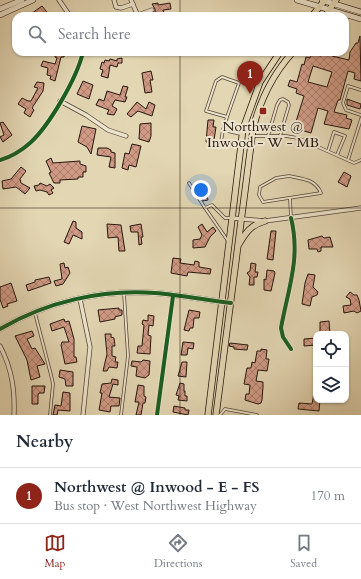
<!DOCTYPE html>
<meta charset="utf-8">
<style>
:root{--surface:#fff;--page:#f2f2f3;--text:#1f2937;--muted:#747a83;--line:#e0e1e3;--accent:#8f2418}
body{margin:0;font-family:Cardo,serif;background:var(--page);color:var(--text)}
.controls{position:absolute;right:12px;bottom:12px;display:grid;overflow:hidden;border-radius:8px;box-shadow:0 1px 3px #0004}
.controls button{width:36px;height:36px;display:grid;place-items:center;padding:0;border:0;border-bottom:1px solid var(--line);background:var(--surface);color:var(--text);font:20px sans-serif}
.you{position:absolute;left:201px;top:190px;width:14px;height:14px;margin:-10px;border:3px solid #fff;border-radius:50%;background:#1a73e8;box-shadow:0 0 0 6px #1a73e833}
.badge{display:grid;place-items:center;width:26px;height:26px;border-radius:50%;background:var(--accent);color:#fff;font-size:13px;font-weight:700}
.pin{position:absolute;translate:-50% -33px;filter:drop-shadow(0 1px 2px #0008)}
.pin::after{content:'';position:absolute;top:21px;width:14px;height:12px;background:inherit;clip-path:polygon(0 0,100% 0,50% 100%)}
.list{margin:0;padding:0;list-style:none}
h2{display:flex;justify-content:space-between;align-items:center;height:52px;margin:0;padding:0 16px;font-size:17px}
h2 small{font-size:13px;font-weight:400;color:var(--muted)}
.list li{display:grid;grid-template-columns:26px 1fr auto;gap:12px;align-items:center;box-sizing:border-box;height:56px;padding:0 16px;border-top:1px solid var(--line)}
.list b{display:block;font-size:15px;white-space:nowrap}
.list p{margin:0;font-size:13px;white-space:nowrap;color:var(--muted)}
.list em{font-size:13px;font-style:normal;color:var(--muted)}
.icon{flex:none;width:22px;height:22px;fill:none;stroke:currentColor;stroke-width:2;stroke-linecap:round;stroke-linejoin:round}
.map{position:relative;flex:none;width:361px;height:415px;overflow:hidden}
.search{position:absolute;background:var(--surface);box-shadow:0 1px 3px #0004;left:12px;right:12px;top:12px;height:44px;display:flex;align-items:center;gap:10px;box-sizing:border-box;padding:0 14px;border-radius:12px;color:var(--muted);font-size:15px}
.sheet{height:108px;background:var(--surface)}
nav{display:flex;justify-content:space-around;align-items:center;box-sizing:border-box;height:56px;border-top:1px solid var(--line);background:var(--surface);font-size:11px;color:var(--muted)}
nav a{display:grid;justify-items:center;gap:2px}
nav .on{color:var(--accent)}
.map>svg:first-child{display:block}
</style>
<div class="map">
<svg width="361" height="415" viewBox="0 0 361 415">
<defs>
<pattern id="building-cross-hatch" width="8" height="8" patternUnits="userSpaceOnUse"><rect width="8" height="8" fill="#d09a85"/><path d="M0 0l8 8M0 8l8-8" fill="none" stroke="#a97c6b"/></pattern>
</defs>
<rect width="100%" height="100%" fill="#e3d6b3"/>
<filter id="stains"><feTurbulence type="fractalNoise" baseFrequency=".005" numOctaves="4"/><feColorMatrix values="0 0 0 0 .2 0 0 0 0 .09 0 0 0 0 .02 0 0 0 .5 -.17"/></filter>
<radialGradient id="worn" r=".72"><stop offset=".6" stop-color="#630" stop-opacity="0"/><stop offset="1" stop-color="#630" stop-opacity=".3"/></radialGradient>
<g fill="url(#building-cross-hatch)" stroke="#24150d" fill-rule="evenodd">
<path d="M158,3v2l12,-2 1,6 -8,1 2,6h-10v-7l-3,-5z"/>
<path d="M42,6l8,10h-7l-2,-3 -4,3h-9z"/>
<path d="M360,36l1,45 -7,-2 1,-6 -7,-2 -8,29h-2l-4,12 13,3 -1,3 6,2 -3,9 -25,-5 4,-13 -10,-3 -7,25 -17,-5 10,-32 -8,-3 1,-4 -9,-3 2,-6 7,2 5,-18 2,1 2,-8 4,1 1,-5 10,3 1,-4h11l-1,4 17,4 1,-8 6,-9h2zM313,66l19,6 -5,15 -19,-5z"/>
<path d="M56,52h9l-1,5h-3l-6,24 -5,-2 1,-3 -4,-1 1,-7 -7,-2 2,-5 12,3 2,-6 -2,-1z"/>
<path d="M122,58v5h-4l-1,4 -7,-2 -2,13 -7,-2 2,-6 -3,-1 2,-7 2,1 1,-3 4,1 1,-2 7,2v-2z"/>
<path d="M151,71l2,9h-3l2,12 -7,1 -3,-20z"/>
<path d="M83,81l10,4 -4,14 -12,-5z"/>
<path d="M37,82l7,1 -1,8 -11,17 2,2 -4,7 -6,-4 2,-4 -8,-5 4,-6 6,3h3l7,-13 -4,-1z"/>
<path d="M123,86l5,1 -3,10h2l-2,5 -10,-2 -3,6 5,3 -3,6 -7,-1 2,-4 -13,-5 3,-6 5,2 3,-10 13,4z"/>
<path d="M347,99l14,5 -1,5 -13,-4z"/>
<path d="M137,102l9,7 3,-7 6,3 -3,11 -14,-5 -7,6 -4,-3z"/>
<path d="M208,120h6l-1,7h3l-2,13h-4v3l-4,-1z"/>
<path d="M3,122l9,13 -9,7 -3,-5 4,-2 -4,-12z"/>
<path d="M151,123v13l-2,6 -10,-3 1,-15z"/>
<path d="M82,126l14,3 -5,25 -4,-7 -9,-5z"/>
<path d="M132,144l9,2 -5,21 -7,-2 -1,5 -6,-2 3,-15 4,1z"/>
<path d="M98,148h9l4,2v2l4,1v15l-6,-1 2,-10 -14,-2z"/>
<path d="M51,158l2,5 27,-2v3l6,2v6h-3v5h-5v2l-18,1v3h-6l-5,-10 2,-1 -5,-11z"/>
<path d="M21,167l5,4 -6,8 1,4 9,5 -5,6 -9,-7 -13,2 -1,-8 9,-2z"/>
<path d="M344,172l7,4 -4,11 -9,-5z"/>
<path d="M40,183l7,3 3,-2 4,4 -3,2 2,3 -4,2 -2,-3 -7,-2 -4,1 -2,-5 5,-1z"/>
<path d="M205,186l3,14 -5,1 -3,-14z"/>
<path d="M73,221l3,1v6l6,4v7l-9,-4 -4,9 -5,-2z"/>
<path d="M107,224l14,1 4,26h-6l-1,-14 -10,1z"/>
<path d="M141,224l2,13h-2l1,7 -3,1 -1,-13h-7l-1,-6z"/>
<path d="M202,224l5,8 6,-5 3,4 -6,6 -5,10 -12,1v-8l7,-1 2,-4 -4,-8z"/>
<path d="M271,231h5l-3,29 -6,-1z"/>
<path d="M322,236l2,2 6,-1 3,10h-12v4l-3,1 -1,-3h-8l-1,-9z"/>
<path d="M173,258l8,1 -1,4 14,2 1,-4 4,1v5l12,2 -1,5 -22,-2 -1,4 -16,-3z"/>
<path d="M64,263l1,5 3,-1 2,6 -7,11 -7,2 -2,-5 8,-2 -2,-15z"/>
<path d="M251,263l5,1 -1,8h3l-1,5h-3v8h-5l1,-8 -3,-4 3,-2z"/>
<path d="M267,270l7,1 1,2 -4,18 -7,-1v-11l2,1z"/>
<path d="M308,274l7,1 -2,12 5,5 -1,3 -5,2 -2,9 -8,-2 3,-21z"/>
<path d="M49,277l2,6 -23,8 -2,-6 9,-3v-2z"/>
<path d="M11,283l6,18 -10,3 1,2 -5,2 -3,-9v-12z"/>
<path d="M350,292l4,3h3l2,5 2,11 -4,2 -3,-2 -10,2 -1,-7 8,-1 -1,-6 -4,-2z"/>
<path d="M119,308v2h3v5l-7,2v2l-15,3 -2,-12z"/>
<path d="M189,310l11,2 -1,6h-5l-1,10h-3l-1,3 -5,-1z"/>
<path d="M148,315l6,1 -1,10 -4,-1 -1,10 3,1 -1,18 -13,-1 1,-7h4l2,-21 -2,-1 1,-4 5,1z"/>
<path d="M64,319l1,3 4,-1 5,18v18h2l1,5 -12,2 -4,-19 1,-3h7l-5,-15 -12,4 -2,-7z"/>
<path d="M329,321l1,13h-10v-12z"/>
<path d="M32,331l2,5 -7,3 5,10 3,-1 10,16 -8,2 3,11 -9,3 -4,-20 -12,-24z"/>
<path d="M105,334h6v3l3,1 1,8h-3v10l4,1 -1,5h3l-1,6 -8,-1 -2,4h-4l4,-17z"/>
<path d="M316,338v7l-12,1v-7z"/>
<path d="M183,342l11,1 -1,6 -5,-1 -1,7h-6z"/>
<path d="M230,343l18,2 -1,5 -13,-1v-2l-5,-1z"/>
<path d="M261,349l6,1 -1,9h3l-2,12 -9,-1 -2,11 7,1v5l-1,13 -1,3 -3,1 -13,-4 1,-6h3l1,-9 -6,-1 3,-16h4l1,-6 3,1 2,-12h4z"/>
<path d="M143,360l7,1 -1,14 -4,3 -9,-2 1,-9 -6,-1 1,-5 9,1z"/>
<path d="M182,362h5l-1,15 -8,-1z"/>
<path d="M60,370l13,2v14h-7l-1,-7 -6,-2z"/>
<path d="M112,379l6,1v5l-5,-1 -4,13 11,1 -1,8h-8l-1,6 -11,-2 3,-17h-2l2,-9 9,-1z"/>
<path d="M180,383l4,1v7h1v5h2v5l-9,-1 1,-4 -3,-1z"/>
<path d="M138,385l6,1v10l2,1 -1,6h-2l-2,12h-5l3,-13h-4z"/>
<path d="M32,386h13l-1,7h-5l-1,2v9h-6z"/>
<path d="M63,392l7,1v18l-12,-1 -1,5h-4l2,-10 6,1z"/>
<path d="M314,393h2v7h4l-1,11 -21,-2 1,-6 13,1z"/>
<path d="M174,406l11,2v2h4l-1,5 -15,-3z"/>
</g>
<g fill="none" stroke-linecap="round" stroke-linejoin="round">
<g stroke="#544536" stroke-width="3.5">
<g id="service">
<path d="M361,90l-13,-4 -5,17 3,7 15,5"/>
<path d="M227,117l12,-34 -17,-6 -6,4 -10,30 21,6 -4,13 18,4"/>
<path d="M253,136h33l12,2 56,25 7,-3"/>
<path d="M268,136l9,-31 3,-5 3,-1 5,3 1,3 -9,31"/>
<path d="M221,142l2,-12"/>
<path d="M328,151l6,-19 11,4 -8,19"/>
<path d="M348,160l13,-41"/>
<path d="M289,176c14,3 26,3 32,17l-58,9 -4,-7 1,-8 16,-9z"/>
<path d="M189,183l16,25"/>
<path d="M290,199l1,18"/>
<path d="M228,241l-23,-33 7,-3 13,13h6"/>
<path d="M35,313l16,62 2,9 -3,31"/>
<path d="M121,415l7,-59 -4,-62"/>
<path d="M220,415l5,-6 32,6"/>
</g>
</g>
<g stroke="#544536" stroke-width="5">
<g id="minor">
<path d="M59,0l11,16"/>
<path d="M114,0l2,7 5,1 12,-4"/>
<path d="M131,0l7,16"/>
<path d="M138,15l14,-5"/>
<path d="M60,101l26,14 22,15 18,6"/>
<path d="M0,160c11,-3 21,-9 30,-17 19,-17 47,-65 53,-91"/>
<path d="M232,218l33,3 96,-13"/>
<path d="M80,299l10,48 -7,68"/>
<path d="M0,346c12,23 15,44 14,69"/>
<path d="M291,349l-8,-12 -2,-9c7,-39 20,-70 10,-110"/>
<path d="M157,415l16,-119"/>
</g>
</g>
<g stroke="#544536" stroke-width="6">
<path id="tertiary" d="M0,329c46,-27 101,-40 155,-36 25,2 50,7 76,10"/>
</g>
<g stroke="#24150d" stroke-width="6">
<g id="secondary">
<path d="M297,0l64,19"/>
<path d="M322,0l39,12"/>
<path d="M0,9l22,-9"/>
<path d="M0,15l33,-15"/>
</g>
</g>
<g stroke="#24150d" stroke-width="7">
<g id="primary">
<path d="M312,16l13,-16"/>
<path d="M325,16l11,-16"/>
<path d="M239,244c7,-12 12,-19 26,-23"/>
<path d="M208,415l35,-286 17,-47 20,-30"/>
<path d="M216,415l37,-286c7,-29 20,-55 40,-77"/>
</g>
</g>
<use href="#service" stroke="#ede4ce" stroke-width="2"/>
<use href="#minor" stroke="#ede4ce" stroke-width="3.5"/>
<use href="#tertiary" stroke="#ede4ce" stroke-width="4.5"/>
<use href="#secondary" stroke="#ede4ce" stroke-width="5"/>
<use href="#primary" stroke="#e3d6b3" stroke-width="5.5"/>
<g stroke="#ede4ce" stroke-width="6">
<g id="cycleway">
<path d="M0,160c11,-3 21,-9 30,-17 19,-17 47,-65 53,-91"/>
<path d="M0,329c46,-27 101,-40 155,-36 25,2 50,7 76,10"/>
<path d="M291,349l-8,-12 -2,-9c7,-39 20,-70 10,-110"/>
<path d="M157,415l16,-119"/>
</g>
</g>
<use href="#cycleway" stroke="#1b5e20" stroke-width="4"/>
</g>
<path fill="none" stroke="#24150d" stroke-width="1" stroke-opacity="0.55" d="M180,0v16M180,52v363M0,208h361"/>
<rect fill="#8f2418" stroke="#ede4ce" stroke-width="1.5" x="259" y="107" width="8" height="8" rx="2"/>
<g text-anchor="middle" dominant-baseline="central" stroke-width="4" stroke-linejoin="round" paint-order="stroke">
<g font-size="14" fill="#24150d" stroke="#ede4ce">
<text x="263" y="126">Northwest @<tspan x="263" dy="16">Inwood - W - MB</tspan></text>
</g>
</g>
<rect width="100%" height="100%" filter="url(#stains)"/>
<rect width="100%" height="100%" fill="url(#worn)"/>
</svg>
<div class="controls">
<button><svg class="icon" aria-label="locate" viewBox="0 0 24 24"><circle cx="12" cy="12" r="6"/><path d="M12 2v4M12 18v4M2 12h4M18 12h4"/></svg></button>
<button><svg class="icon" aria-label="layers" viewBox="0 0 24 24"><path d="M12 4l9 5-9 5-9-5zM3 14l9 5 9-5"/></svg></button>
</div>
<div class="you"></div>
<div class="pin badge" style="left:250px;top:94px">1</div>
<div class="search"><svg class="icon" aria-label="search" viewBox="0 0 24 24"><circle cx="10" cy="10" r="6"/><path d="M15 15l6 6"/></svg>Search here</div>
</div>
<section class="sheet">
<h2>Nearby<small></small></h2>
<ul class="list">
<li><span class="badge">1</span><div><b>Northwest @ Inwood - E - FS</b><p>Bus stop · West Northwest Highway</p></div><em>170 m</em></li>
</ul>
</section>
<nav>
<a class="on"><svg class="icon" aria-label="map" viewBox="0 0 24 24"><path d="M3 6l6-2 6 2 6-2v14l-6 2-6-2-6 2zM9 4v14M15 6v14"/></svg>Map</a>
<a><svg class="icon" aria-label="directions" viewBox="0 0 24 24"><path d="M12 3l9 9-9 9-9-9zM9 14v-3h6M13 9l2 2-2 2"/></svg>Directions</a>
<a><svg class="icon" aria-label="saved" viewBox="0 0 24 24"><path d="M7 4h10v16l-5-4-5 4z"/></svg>Saved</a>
</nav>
